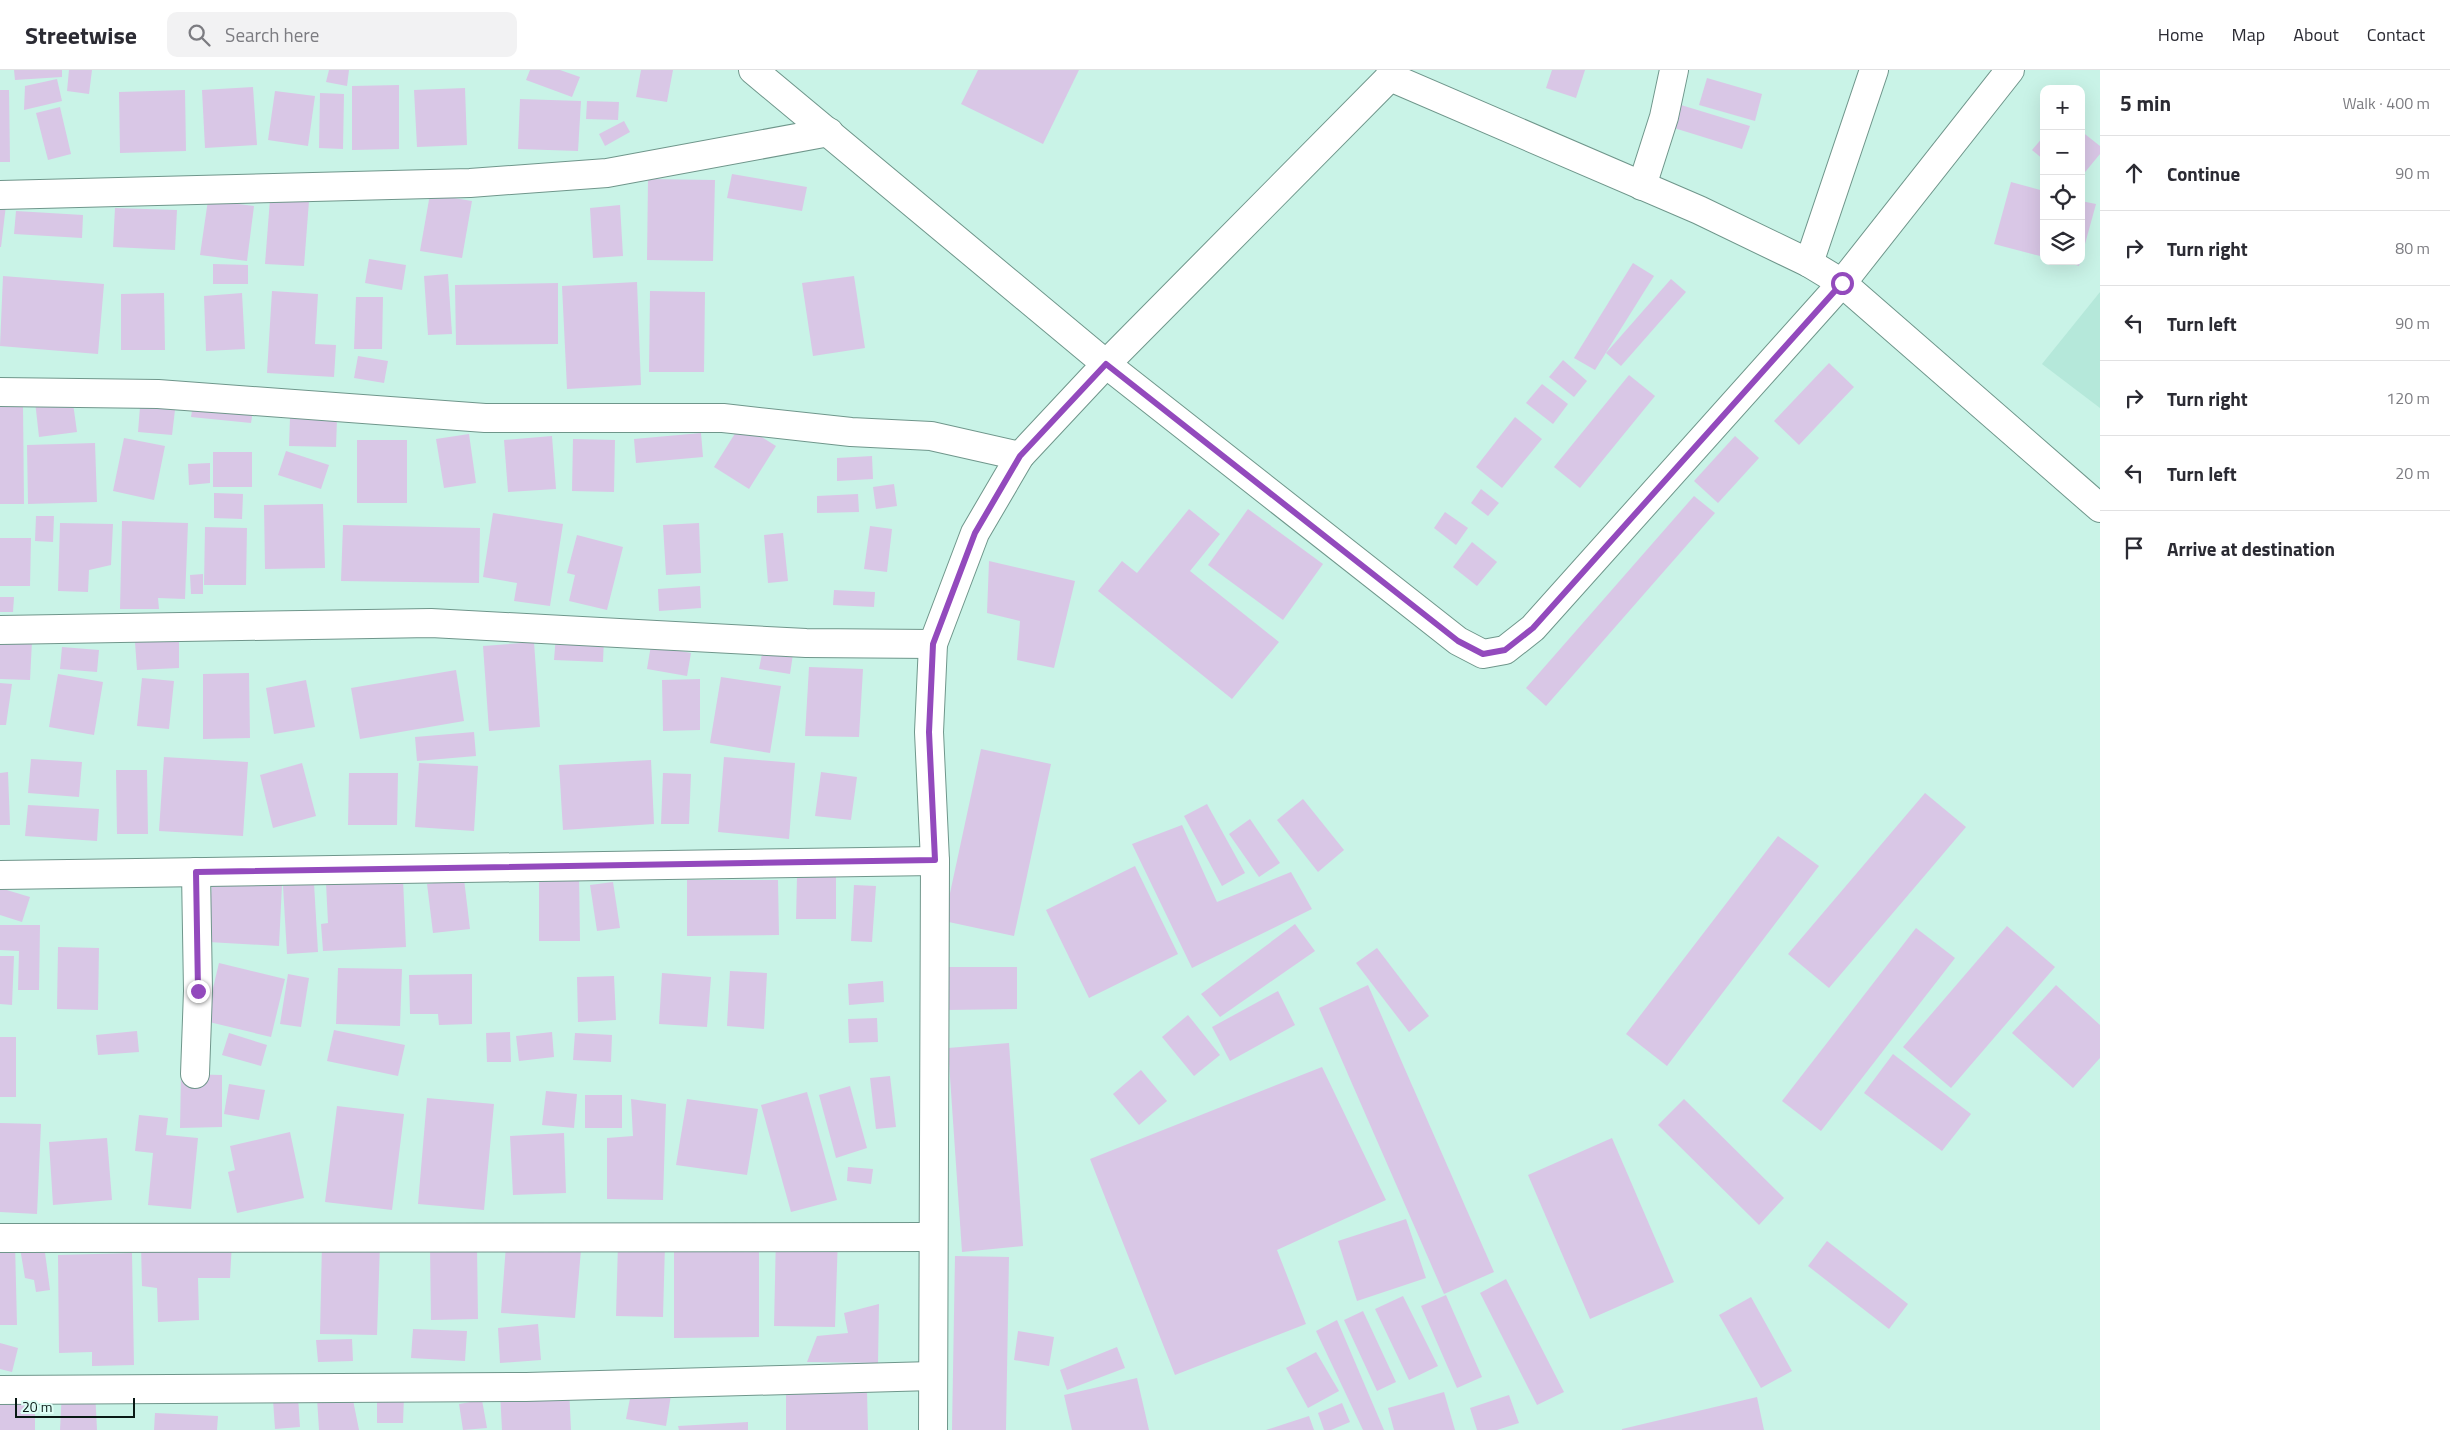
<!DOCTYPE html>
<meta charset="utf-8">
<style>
:root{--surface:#fff;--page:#f2f2f3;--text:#2b2b33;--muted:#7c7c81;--line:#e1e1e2}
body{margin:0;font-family:"Titillium Web",sans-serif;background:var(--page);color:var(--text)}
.controls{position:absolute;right:15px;top:15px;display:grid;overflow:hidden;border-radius:10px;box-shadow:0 5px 20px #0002}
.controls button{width:45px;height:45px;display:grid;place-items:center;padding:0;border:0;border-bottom:1px solid var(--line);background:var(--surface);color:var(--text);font:25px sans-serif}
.scale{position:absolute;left:15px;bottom:12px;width:120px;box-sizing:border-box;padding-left:5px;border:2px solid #091915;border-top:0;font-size:14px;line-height:18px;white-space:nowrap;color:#091915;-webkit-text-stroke:4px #ddfef5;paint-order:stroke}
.stop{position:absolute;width:15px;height:15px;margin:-11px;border:4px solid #934abd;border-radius:50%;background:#fff}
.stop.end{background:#934abd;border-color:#fff;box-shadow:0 1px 5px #0008}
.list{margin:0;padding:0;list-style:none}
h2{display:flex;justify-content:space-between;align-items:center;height:65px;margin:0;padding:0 20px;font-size:21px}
h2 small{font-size:16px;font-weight:400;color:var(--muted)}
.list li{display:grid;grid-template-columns:32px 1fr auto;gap:15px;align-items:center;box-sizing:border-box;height:75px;padding:0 20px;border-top:1px solid var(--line)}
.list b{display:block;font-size:19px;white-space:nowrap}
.list em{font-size:16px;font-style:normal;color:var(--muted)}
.icon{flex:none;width:28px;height:28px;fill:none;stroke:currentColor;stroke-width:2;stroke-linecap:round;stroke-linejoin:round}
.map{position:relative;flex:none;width:2100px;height:1360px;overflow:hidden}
header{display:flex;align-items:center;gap:30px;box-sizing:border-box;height:70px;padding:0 25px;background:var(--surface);border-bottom:1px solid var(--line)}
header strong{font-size:24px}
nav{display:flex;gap:28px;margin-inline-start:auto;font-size:18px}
.search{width:350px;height:45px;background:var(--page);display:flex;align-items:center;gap:12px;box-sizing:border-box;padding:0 18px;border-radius:10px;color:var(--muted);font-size:19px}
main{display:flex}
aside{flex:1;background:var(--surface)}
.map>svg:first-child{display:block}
</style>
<header>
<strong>Streetwise</strong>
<div class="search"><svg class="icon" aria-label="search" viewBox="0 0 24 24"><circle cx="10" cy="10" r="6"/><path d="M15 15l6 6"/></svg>Search here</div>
<nav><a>Home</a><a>Map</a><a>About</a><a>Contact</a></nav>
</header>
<main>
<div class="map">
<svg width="2100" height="1360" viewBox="0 0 2100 1360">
<rect width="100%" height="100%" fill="#c9f3e7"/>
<path fill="#b5e8da" d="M2100,222v116l-58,-44z"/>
<g fill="#d9c7e6">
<path d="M14,0h48v7l-47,3z"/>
<path d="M69,0h23l-3,24 -22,-3z"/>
<path d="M329,0h20l-2,16 -21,-4z"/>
<path d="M530,0h30l20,7 -8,20 -46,-17z"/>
<path d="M641,0h32l-6,32 -31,-5z"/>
<path d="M978,0h101l-36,74 -82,-40z"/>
<path d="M1552,0h33l-9,28 -30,-10z"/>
<path d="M1707,8l55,16 -7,27 -56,-16z"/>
<path d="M57,9l5,22 -38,9 1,-24z"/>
<path d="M399,15v64l-47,1v-64z"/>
<path d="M253,17l4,58 -52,3 -3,-58z"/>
<path d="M465,18l2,57 -50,2 -3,-57z"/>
<path d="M0,20h9l1,72h-10z"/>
<path d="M185,20l1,61 -66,2 -1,-61z"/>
<path d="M275,21l40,5 -7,50 -40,-6z"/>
<path d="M320,23l24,1 -1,55 -24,-1z"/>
<path d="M520,29l61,2 -3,50 -60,-2z"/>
<path d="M587,31l32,1 -1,18 -32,-1z"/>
<path d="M1681,35l69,21 -8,23 -68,-21z"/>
<path d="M60,37l11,47 -23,6 -12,-47z"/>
<path d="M624,51l6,11 -25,14 -6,-12z"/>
<path d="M2081,61l19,15v8l-19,23z"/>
<path d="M2044,66v24l-12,-10z"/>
<path d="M732,104l75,13 -5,24 -75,-13z"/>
<path d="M648,109l67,1 -2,81 -66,-1z"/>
<path d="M2011,112l33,9v66l-50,-13z"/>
<path d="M430,124l42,7 -10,57 -42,-7z"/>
<path d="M270,129l39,2 -5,65 -39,-2z"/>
<path d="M208,130l46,6 -7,55 -47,-6z"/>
<path d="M2081,131l15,3 -14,51h-1z"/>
<path d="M0,135h6l-5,42h-1z"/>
<path d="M620,135l3,51 -30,2 -3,-50z"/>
<path d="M115,138l62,2 -2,40 -62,-3z"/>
<path d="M16,141l67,4 -1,23 -68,-4z"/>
<path d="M369,189l37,6 -4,25 -37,-7z"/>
<path d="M2062,191h18l-1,5z"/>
<path d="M1633,193l21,13 -59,94 -21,-12z"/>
<path d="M213,194l35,1v19h-35z"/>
<path d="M448,204l4,60 -24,1 -4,-59z"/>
<path d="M3,206l101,8 -6,70 -98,-8z"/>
<path d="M854,206l11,72 -52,8 -11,-73z"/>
<path d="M1671,209l15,13 -65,74 -15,-13z"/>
<path d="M637,212l4,103 -74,4 -5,-103z"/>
<path d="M558,213v61l-102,1 -1,-60z"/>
<path d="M272,221l46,3 -3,50 21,1 -2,32 -67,-4z"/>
<path d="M650,221l55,1 -1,80h-55z"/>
<path d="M164,223l1,57h-44v-56z"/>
<path d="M242,223l3,56 -39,2 -2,-55z"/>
<path d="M356,227h27l-1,52h-28z"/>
<path d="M358,286l30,5 -4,22 -30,-5z"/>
<path d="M1563,290l24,21 -13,16 -25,-20z"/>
<path d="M1829,293l25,24 -55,58 -25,-24z"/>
<path d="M1629,305l26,21 -75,92 -26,-21z"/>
<path d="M1542,314l26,20 -15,20 -27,-21z"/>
<path d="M72,326l5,36 -38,5 -4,-36z"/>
<path d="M193,334l60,7 -2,12 -60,-6z"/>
<path d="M0,335h23l1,99h-24z"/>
<path d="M140,337l35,3 -3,25 -34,-3z"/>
<path d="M1515,347l27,22 -40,49 -26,-21z"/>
<path d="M290,348l47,1 -1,28 -47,-1z"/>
<path d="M741,354l35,22 -27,43 -35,-22z"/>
<path d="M701,363l2,24 -67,6 -2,-24z"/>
<path d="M469,364l7,49 -32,5 -8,-49z"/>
<path d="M552,366l4,53 -48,3 -4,-52z"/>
<path d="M1735,366l24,22 -41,45 -24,-22z"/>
<path d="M124,368l41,8 -11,54 -41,-9z"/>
<path d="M573,369l42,1 -1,52 -42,-1z"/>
<rect x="357" y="370" width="50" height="63"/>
<path d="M95,373l2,59 -69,2 -1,-59z"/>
<path d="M286,381l43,14 -8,24 -43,-14z"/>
<rect x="213" y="382" width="39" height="35"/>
<path d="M872,386l1,23 -36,2v-23z"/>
<path d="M210,393v20l-21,2 -1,-21z"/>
<path d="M894,414l3,22 -21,3 -3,-22z"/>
<path d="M1481,419l18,14 -11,13 -17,-13z"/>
<path d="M214,423l29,1 -1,25 -28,-1z"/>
<path d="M858,424l1,18 -42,1v-17z"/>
<path d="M1694,426l21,17 -169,193 -20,-18z"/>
<path d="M323,434l2,64 -60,1 -1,-64z"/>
<path d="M1189,439l31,25 -30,37 89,71 -47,57 -134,-108 24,-30 15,12z"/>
<path d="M1248,439l75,55 -40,56 -75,-55z"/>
<path d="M1445,442l23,16 -12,17 -22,-17z"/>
<path d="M493,443l70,11 -13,82 -36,-5 3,-18 -34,-6z"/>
<path d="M36,446h18l-1,26 -18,-1z"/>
<path d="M122,451l66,2 -3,76 -27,-1 1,11h-39z"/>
<path d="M60,453l53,1 -2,41 -22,5 -1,22 -30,-1z"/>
<path d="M699,453l2,50 -35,2 -3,-50z"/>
<path d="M343,455l137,3 -1,55 -138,-2z"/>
<path d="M870,456l22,3 -5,43 -23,-3z"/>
<path d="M205,457l42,1 -1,57h-42z"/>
<path d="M783,463l5,48 -20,2 -4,-48z"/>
<path d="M577,465l46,12 -16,63 -38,-9 6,-26 -8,-2z"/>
<path d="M0,468h31l-1,48h-30z"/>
<path d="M1472,472l25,20 -20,24 -24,-19z"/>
<path d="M989,491l86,20 -21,87 -37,-8 3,-39 -33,-8z"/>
<path d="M203,504v20h-12l-1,-19z"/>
<path d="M700,516l1,22 -42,3 -1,-22z"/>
<path d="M834,520l41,2 -1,15 -41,-2z"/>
<path d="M0,527h14l-1,15h-13z"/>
<path d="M556,565l48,3 -1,24 -49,-2z"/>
<path d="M0,570l32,1 -2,39 -30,-1z"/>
<path d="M179,570v28l-42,2 -2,-28z"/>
<path d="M534,572l6,85 -51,4 -6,-85z"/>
<path d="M651,575l40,8 -4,23 -40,-7z"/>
<path d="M62,577l37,3 -2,22 -37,-3z"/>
<path d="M763,579l30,5 -3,20 -31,-5z"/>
<path d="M809,597l54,2 -4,68 -54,-1z"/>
<path d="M456,600l8,51 -104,18 -9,-51z"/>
<path d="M249,603l1,65 -47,1v-65z"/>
<path d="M58,604l45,8 -9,53 -45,-8z"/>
<path d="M721,607l60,9 -11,67 -60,-10z"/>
<path d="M142,608l32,3 -5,48 -32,-3z"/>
<path d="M700,609v51l-37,1 -1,-51z"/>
<path d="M306,610l9,47 -41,7 -8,-46z"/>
<path d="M0,613l12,1 -6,41h-6z"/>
<path d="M474,662l2,24 -59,5 -2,-24z"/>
<path d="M981,679l70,15 -37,172 -70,-15z"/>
<path d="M164,687l84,5 -5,74 -84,-5z"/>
<path d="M724,687l71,6 -6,76 -71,-7z"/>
<path d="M31,689l51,3 -3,35 -51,-4z"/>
<path d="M651,690l3,64 -91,6 -4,-65z"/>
<path d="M302,693l14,53 -43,12 -13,-53z"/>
<path d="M419,693l59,3 -4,65 -59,-4z"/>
<path d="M116,700h31l1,64h-31z"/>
<path d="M8,702l2,53h-10v-52z"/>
<path d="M821,702l36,5 -6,43 -36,-4z"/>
<path d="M349,703h49l-1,52h-49z"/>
<path d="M663,703l28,1 -2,50h-28z"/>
<path d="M1925,723l41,34 -137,161 -41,-34z"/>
<path d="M1303,729l41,51 -26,22 -41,-52z"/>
<path d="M1207,734l38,69 -23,13 -38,-70z"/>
<path d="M28,735l71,4 -2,32 -72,-5z"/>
<path d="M1250,749l30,44 -21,14 -30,-43z"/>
<path d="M1182,755l35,77 74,-30 21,37 -120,59 -60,-124z"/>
<path d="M1778,766l41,30 -152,200 -41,-32z"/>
<path d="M1135,796l43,88 -89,44 -43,-88z"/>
<path d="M539,803h40l1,68h-41z"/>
<path d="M797,806h39v43h-40z"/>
<path d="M403,809l3,68 -83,4 -2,-27 7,-1 -2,-40z"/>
<path d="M464,809l6,50 -37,4 -6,-49z"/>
<path d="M687,810h91l1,55 -92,1z"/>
<path d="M212,811l70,4 -3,61 -71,-4z"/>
<path d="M613,812l7,46 -23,3 -7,-46z"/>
<path d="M314,813l4,69 -31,2 -4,-68z"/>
<path d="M854,815l22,1 -4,56 -21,-1z"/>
<path d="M0,818l30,9 -8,25 -22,-7z"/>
<path d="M1295,854l20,27 -95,66 -19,-23z"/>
<path d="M0,855h40l-1,65h-21l1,-39 -19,-1z"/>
<path d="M2007,856l48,41 -104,121 -48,-41z"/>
<path d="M1916,858l39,30 -134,173 -39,-30z"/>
<path d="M58,877l41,1 -1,62 -41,-1z"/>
<path d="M1377,878l52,68 -20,16 -53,-69z"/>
<path d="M0,886h14l-2,49 -12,-1z"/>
<path d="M219,893l66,16 -14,58 -66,-16z"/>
<path d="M946,897h71v42l-71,1z"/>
<path d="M338,898l64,1 -2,57 -64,-2z"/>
<path d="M730,901l37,2 -3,56 -37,-3z"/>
<path d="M662,903l49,4 -4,50 -48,-3z"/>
<path d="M288,904l21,4 -8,49 -21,-3z"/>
<path d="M472,904v50l-33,1 -1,-11h-28l-1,-39z"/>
<path d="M614,906l2,44 -38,2 -1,-45z"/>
<path d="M883,911l1,21 -35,3 -1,-21z"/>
<path d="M1368,915l126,287 -50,22 -125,-286z"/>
<path d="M2056,915l44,40v33l-27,30 -61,-55z"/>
<path d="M1278,921l17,34 -65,36 -18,-34z"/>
<path d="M1188,945l32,40 -26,21 -32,-39z"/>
<path d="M877,948l1,24 -29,1 -1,-24z"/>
<path d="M334,960l71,15 -7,31 -71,-15z"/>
<path d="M137,961l2,21 -41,3 -2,-20z"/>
<path d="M510,962l1,30h-24l-1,-29z"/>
<path d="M552,962l2,25 -35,4 -3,-25z"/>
<path d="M229,963l38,12 -6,21 -39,-11z"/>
<path d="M575,963l37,2 -1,27 -38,-2z"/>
<rect x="0" y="967" width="16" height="60"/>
<path d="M1009,973l14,203 -61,6 -14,-204z"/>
<path d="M1893,984l78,60 -29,37 -78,-58z"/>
<path d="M1322,997l64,133 -109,50 29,74 -131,51 -85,-216z"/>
<path d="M1141,1000l26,31 -28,24 -26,-31z"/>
<path d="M181,1004l41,1v52l-42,1z"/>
<path d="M890,1006l6,51 -20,2 -6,-51z"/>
<path d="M229,1014l36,6 -6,30 -35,-6z"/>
<path d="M850,1016l17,62 -31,10 -17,-63z"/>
<path d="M546,1021l31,3 -3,34 -32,-3z"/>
<path d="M807,1022l30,108 -46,12 -30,-107z"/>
<rect x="585" y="1025" width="37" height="33"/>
<path d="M427,1028l67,6 -10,106 -66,-6z"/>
<path d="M631,1029l35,5 -3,96 -56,-1v-61l26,-2z"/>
<path d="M687,1029l71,10 -11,66 -71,-10z"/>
<path d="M1684,1029l100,99 -25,27 -101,-100z"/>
<path d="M337,1036l67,8 -12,96 -67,-8z"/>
<path d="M139,1045l29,3 -2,17 32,3 -7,71 -43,-4 5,-52 -18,-2z"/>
<path d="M0,1053l41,1 -4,90 -37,-2z"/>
<path d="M290,1062l14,66 -67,15 -9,-41 7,-2 -5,-24z"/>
<path d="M564,1063l2,60 -53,2 -3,-59z"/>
<path d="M107,1068l5,62 -59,5 -4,-63z"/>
<path d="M1612,1068l62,144 -84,37 -62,-144z"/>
<path d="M848,1097l25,2 -2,15 -24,-3z"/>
<path d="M1406,1149l20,59 -69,23 -19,-60z"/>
<path d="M776,1165l62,1 -3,91 -61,-1z"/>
<path d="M674,1166l85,1v100l-85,1z"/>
<path d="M1827,1171l81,63 -19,25 -81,-63z"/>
<path d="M15,1173l2,82h-17v-81z"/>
<path d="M232,1173l-2,35h-32l1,42 -41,2 -1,-34 -15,-2 -1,-41z"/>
<path d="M322,1173l58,1 -3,91 -57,-1z"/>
<path d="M618,1173l47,1 -2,73 -47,-1z"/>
<path d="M44,1175l6,45 -14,2 -2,-12 -9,-2 -5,-30z"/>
<path d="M506,1175l75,5 -6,68 -74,-5z"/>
<path d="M477,1177l1,72 -47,1 -1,-72z"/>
<path d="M132,1183l2,112 -42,1v-14l-33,1 -1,-98z"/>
<path d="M955,1186l54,1 -3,173h-54z"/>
<path d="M1506,1209l58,113 -27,13 -57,-112z"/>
<path d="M1446,1225l36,82 -25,11 -36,-82z"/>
<path d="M1403,1226l35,70 -29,14 -34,-71z"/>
<path d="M1751,1227l41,74 -31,17 -42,-73z"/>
<path d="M879,1234l-1,59 -71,-1 10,-26 31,-3 -4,-20z"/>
<path d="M1363,1241l33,71 -19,9 -33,-71z"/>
<path d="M1337,1250l47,110h-21l-47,-99z"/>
<path d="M538,1254l3,36 -41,3 -2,-35z"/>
<path d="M413,1259l54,2 -2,30 -54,-3z"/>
<path d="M1018,1261l36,6 -5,29 -35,-6z"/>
<path d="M352,1269l1,22 -35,1 -2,-22z"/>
<path d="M0,1273l18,5 -6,24 -12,-3z"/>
<path d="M1117,1277l8,21 -58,22 -7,-20z"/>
<path d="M1316,1282l23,39 -31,17 -22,-40z"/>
<path d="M1137,1308l12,52h-77l-8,-35z"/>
<path d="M569,1318l2,42h-69l-2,-38z"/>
<path d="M632,1318l39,7 -5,31 -40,-7z"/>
<path d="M62,1320h33l2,40h-37z"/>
<path d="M786,1322h81l1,38h-82z"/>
<path d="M1444,1322l11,38h-61l-6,-22z"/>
<path d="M352,1325l7,35h-40l-2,-32z"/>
<path d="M377,1325l27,1 -1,27h-26z"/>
<path d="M1509,1325l10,28 -22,7h-20l-7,-22z"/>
<path d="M0,1327l35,1v32h-35z"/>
<path d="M298,1327l2,30 -25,2 -2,-29z"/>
<path d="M1757,1327l7,33h-142v-1z"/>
<path d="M482,1330l5,28 -24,2 -4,-26z"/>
<path d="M1342,1333l8,19 -19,8h-7l-6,-17z"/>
<path d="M155,1343l63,3 -1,14h-63z"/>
<path d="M1309,1346l5,14h-48z"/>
<path d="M748,1352v8h-69l-1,-4z"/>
</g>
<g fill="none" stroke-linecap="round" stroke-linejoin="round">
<g stroke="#6f968b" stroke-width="30">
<g id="minor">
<path d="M1642,116l22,-69 10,-47"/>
<path d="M0,125l470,-12 137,-10 222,-41"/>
<path d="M1809,193l65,-193"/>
<path d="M1106,294l352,277 25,13 22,-4 28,-22 309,-345"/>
<path d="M0,322l158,2 327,24h238l128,14 80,4 89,20"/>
<path d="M0,560l431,-7 375,20 127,1"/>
<path d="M0,805l935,-14"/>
<path d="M195,1004l3,-83 -2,-119"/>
<path d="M0,1168l933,-1"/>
<path d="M0,1320l526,-3 407,-11"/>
</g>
</g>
<g stroke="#6f968b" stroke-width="30">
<g id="tertiary">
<path d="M753,0l353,294 -86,92 -45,77 -42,111 -4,88 6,129 -2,569"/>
<path d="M1391,0l-1,7 309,133 110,53 33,20 258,225"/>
<path d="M1842,213l168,-213"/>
<path d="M1106,294l284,-287"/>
</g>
</g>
<use href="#minor" stroke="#fff" stroke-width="28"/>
<use href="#tertiary" stroke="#fff" stroke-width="28"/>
</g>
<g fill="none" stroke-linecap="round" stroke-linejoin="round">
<path stroke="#934abd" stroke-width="6" d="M198,921l-2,-119 739,-12 -6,-128 4,-88 42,-111 45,-77 86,-92 352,277 25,13 22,-4 28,-22 309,-345"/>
</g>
</svg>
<div class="controls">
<button>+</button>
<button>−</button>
<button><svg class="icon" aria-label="locate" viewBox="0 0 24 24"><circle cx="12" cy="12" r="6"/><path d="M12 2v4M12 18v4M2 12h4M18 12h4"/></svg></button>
<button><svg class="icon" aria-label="layers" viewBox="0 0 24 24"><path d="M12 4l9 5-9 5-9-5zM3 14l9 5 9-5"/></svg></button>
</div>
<div class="scale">20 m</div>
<div class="stop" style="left:1842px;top:213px"></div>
<div class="stop end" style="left:198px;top:921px"></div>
</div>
<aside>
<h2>5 min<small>Walk · 400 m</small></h2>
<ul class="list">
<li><svg class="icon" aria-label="ahead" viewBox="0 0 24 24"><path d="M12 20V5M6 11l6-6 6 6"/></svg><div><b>Continue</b></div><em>90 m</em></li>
<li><svg class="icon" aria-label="right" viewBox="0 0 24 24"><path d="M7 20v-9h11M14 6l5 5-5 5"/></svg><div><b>Turn right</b></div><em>80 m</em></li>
<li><svg class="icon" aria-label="left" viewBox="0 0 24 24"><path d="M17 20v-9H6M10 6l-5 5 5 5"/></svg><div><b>Turn left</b></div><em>90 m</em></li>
<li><svg class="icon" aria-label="right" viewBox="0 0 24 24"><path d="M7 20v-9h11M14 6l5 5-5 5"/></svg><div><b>Turn right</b></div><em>120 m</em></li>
<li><svg class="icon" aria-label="left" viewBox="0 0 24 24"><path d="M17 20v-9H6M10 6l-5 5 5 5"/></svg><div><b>Turn left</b></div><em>20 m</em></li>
<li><svg class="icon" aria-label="arrive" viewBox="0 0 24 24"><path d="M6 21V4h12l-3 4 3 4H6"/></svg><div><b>Arrive at destination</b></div></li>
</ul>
</aside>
</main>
